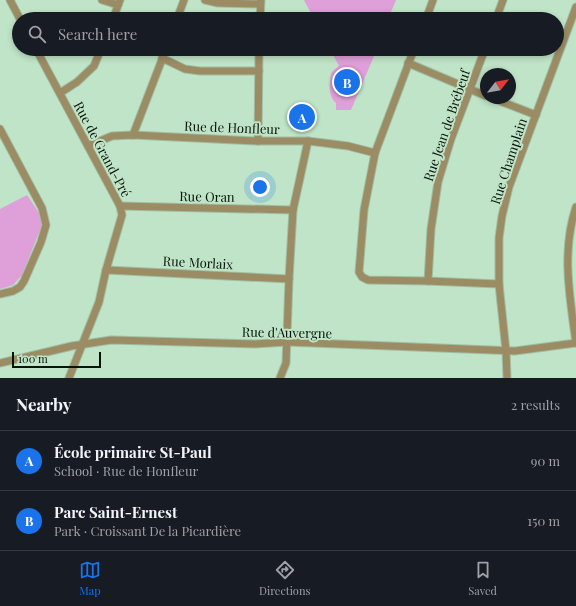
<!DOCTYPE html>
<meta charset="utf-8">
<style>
:root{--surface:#171b24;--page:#242831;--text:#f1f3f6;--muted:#9ea1a6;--line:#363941;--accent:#1a73e8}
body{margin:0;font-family:"Playfair Display",serif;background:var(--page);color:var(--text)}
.compass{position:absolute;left:480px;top:68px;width:36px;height:36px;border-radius:50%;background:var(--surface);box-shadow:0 2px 6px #0003;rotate:59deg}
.scale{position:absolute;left:12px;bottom:10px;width:89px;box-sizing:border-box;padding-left:4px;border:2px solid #061309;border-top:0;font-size:11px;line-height:14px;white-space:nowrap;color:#061309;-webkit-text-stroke:3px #c0e4c7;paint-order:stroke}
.you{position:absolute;left:260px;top:187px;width:14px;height:14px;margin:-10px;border:3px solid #fff;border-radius:50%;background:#1a73e8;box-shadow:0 0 0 6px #1a73e833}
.badge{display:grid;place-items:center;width:26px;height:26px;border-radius:50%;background:var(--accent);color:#fff;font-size:13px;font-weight:700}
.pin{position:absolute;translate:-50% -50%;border:2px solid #fff;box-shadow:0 1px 4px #0006}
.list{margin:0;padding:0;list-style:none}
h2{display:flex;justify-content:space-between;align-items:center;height:52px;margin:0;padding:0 16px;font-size:17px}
h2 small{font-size:13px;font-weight:400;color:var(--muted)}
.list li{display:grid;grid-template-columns:26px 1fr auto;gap:12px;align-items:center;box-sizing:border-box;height:60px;padding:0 16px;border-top:1px solid var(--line)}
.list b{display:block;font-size:15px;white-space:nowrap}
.list p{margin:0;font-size:13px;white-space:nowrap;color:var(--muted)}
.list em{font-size:13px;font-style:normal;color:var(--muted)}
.icon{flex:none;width:22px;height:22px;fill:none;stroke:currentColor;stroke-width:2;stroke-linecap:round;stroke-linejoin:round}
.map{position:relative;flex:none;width:576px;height:378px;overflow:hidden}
.search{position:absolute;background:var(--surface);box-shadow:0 2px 6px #0003;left:12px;right:12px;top:12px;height:44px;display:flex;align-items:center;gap:10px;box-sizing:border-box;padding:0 14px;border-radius:22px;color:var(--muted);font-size:15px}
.sheet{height:172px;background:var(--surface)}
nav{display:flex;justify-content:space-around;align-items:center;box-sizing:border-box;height:56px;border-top:1px solid var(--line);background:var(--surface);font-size:11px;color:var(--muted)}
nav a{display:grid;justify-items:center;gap:2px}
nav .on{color:var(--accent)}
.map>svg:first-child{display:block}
</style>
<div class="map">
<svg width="576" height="378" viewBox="0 0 576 378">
<rect width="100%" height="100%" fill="#c0e4c7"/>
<g fill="#df9fd8">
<path d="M304,0h92l-8,19h-74z"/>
<path d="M330,49h47l-26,61h-15v-7c-8,-6 -7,-19 -5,-29l1,-2 7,-6z"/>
<path d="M27,195l12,18 3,12 -20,50 -9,10 -13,4v-80z"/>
</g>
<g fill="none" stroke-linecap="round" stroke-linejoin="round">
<g stroke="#9fbea5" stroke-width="9">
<g id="street">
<path d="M10,0l10,19"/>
<path d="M102,0l16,5"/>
<path d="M205,0l13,3 42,1"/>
<path d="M113,19l7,-19"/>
<path d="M177,19l7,-19"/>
<path d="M260,19l1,-19"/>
<path d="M426,19l7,-19"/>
<path d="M496,19l7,-19"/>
<path d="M36,49l84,157 2,9 -16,55 -7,32 -30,76"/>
<path d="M414,49l-39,104 -11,57 -5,62 3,5 6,3 60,1 71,3"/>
<path d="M162,58l23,11 15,2h59"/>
<path d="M408,63l78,33"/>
<path d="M60,93l17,-11 17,-16 7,-17"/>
<path d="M492,98l44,17"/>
<path d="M0,129l42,79 4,17 -5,17 -17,39 -4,6 -7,4 -13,3"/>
<path d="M133,135l33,-86"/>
<path d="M258,141l1,-92"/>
<path d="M88,146l24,-10 21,-1 125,6h50l40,5 27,7"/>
<path d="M120,206l173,4"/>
<path d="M106,270l183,9"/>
<path d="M428,281l3,-52 7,-47 13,-43 34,-90"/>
<path d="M576,343c-6,-45 -15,-91 0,-136"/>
<path d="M0,363l72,-17 39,-6 144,4 32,-2 228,9 61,-8"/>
<path d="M280,378l6,-15 3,-84 4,-69 15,-69"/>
<path d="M507,378l-1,-27 -7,-67v-46l3,-22 7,-29 67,-180"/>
</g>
</g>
<use href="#street" stroke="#9b8c64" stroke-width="7"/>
</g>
<g text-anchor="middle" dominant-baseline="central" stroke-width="4" stroke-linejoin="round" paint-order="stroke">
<g font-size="13" fill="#061309" stroke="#c0e4c7">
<text transform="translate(446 125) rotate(-71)">Rue Jean de Brébeuf</text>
<text transform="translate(232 127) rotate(2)">Rue de Honfleur</text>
<text transform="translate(103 149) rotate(62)">Rue de Grand-Pré</text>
<text transform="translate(508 161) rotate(-72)">Rue Champlain</text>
<text transform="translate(207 196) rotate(1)">Rue Oran</text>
<text transform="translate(198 262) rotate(3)">Rue Morlaix</text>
<text transform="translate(287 332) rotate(1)">Rue d'Auvergne</text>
</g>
</g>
</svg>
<svg class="compass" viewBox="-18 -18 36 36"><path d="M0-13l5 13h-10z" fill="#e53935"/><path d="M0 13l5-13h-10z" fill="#9ea1a6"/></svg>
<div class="scale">100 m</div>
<div class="you"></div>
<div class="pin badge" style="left:302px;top:117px">A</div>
<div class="pin badge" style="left:347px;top:82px">B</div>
<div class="search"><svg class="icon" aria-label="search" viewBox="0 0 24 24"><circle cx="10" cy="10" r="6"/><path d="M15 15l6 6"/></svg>Search here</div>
</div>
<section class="sheet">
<h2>Nearby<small>2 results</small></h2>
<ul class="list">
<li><span class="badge">A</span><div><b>École primaire St-Paul</b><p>School · Rue de Honfleur</p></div><em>90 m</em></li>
<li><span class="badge">B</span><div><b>Parc Saint-Ernest</b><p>Park · Croissant De la Picardière</p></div><em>150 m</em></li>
</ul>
</section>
<nav>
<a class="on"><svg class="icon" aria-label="map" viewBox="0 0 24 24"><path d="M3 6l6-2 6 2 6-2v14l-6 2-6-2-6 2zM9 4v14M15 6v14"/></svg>Map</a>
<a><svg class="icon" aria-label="directions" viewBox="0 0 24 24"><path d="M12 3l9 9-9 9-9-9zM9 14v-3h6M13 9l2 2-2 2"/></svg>Directions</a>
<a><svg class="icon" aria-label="saved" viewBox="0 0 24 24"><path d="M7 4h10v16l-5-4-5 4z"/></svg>Saved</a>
</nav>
